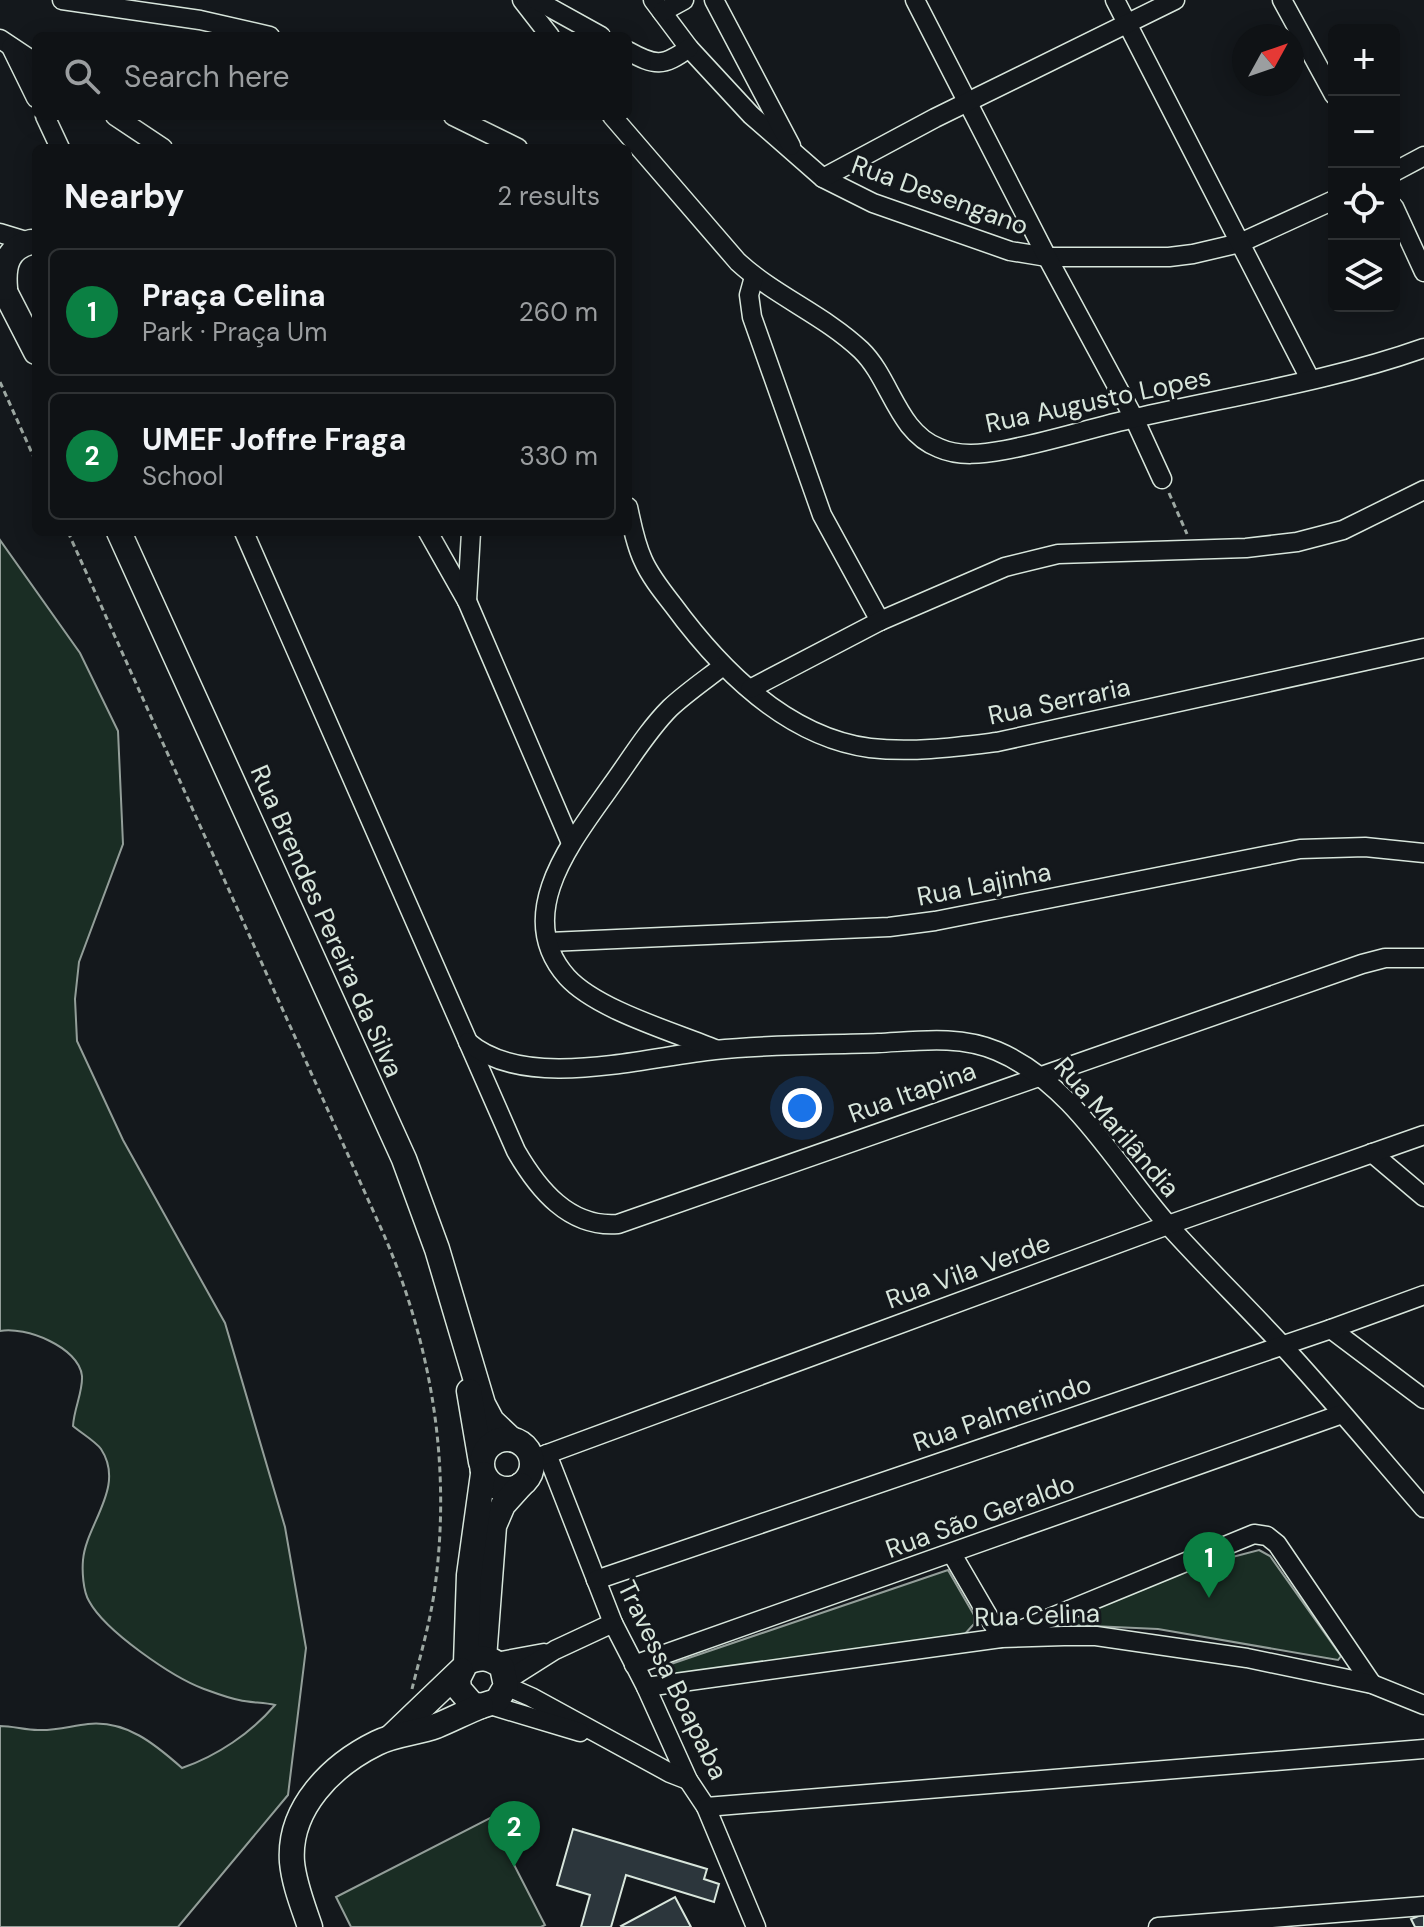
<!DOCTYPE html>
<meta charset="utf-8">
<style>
:root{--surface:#0f1215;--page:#181b1e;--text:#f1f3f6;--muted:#9b9ea0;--line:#2f3234;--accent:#0b8043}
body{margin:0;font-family:"DM Sans",sans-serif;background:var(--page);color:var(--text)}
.controls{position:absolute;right:24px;top:24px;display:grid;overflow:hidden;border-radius:12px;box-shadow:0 4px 20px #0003}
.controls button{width:72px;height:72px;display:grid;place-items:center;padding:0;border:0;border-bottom:2px solid var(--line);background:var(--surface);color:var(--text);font:40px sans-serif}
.compass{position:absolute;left:1232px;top:24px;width:72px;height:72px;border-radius:50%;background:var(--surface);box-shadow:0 4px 20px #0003;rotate:50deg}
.you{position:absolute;left:802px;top:1108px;width:28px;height:28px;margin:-20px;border:6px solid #fff;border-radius:50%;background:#1a73e8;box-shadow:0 0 0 12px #1a73e833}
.badge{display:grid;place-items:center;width:52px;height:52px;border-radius:50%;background:var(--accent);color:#fff;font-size:26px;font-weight:700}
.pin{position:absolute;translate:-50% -66px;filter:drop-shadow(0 2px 4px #0008)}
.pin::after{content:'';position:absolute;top:42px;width:28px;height:24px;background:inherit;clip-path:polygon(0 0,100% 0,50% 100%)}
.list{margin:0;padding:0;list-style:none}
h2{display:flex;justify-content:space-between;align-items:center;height:104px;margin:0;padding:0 32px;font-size:34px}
h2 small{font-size:26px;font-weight:400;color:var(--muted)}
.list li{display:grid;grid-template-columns:52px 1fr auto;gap:24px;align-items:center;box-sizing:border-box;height:128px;margin:0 16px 16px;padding:0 16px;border:2px solid var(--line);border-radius:12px}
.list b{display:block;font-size:30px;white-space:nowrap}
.list p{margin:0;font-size:26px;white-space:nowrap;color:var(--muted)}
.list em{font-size:26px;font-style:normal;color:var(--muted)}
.icon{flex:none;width:44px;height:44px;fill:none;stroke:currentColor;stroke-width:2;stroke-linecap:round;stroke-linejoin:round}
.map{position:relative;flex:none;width:1424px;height:1927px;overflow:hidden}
.search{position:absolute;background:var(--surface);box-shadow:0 4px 20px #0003;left:32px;top:32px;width:600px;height:88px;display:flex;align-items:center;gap:20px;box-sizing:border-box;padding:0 28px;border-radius:12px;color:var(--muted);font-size:30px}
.panel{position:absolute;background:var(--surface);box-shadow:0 4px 20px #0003;left:32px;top:144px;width:600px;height:392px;border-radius:12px}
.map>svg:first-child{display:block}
</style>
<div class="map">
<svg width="1424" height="1927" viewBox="0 0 1424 1927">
<rect width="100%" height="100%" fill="#14181c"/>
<g fill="#1a2d24" stroke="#939e99" stroke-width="2">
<path d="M0,540l80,113 38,78 5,113 -44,118 -4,37 2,42 46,99 102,183 60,204 21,121 -18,147 -110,132h-178v-201c13,0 25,4 38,4 16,1 33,-4 50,-6 38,-4 67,20 94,44 35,-12 69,-35 93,-63 -11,-3 -24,-2 -36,-5 -11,-2 -24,-7 -35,-11 -32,-12 -99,-58 -115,-88 -6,-10 -7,-30 -6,-41 3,-36 43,-73 18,-111 -6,-8 -20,-16 -28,-23 1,-18 10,-34 9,-50 -3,-29 -57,-50 -82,-45z"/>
<path d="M1259,1550l11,6 71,100 -3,4 -180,-31 -88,-4 -5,-2 -1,-3 130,-53z"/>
<path d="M948,1570l26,45v9l-11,12 -295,43 -10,-7 10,-7z"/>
<path d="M490,1818l55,107 -4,2h-190l-15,-30z"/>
</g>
<g fill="#2c363c" stroke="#d8e6dc" stroke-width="2">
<path d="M573,1829l134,40 -3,10 15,5 -5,18 -88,-27 -15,52h-30l9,-32 -33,-10z"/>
<path d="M675,1897l16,30h-69l-1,-1z"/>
<path d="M1424,1914v13h-9l-4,-8z"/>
</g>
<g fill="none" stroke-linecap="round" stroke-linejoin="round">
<g stroke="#d8e6dc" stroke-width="21">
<g id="minor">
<path d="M62,0l138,20 70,16"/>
<path d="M522,0l28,36"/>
<path d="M536,0l65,36"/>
<path d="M653,0l36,48 62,67 72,63 50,25 137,48 37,6h122l24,-3 47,-11 94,-43"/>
<path d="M714,0l77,146"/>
<path d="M915,0l132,257 87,161 28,61"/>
<path d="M1115,0l195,379"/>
<path d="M1282,0l52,95"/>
<path d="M662,12l22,-12"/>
<path d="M0,39l36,24"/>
<path d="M11,47l25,51"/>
<path d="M628,51c27,15 35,16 61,-3"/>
<path d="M45,116l15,32"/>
<path d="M115,116l48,32"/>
<path d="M453,116l65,32"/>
<path d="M612,116l126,146c37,34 86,53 123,88 30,29 36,82 78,98 20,9 44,6 66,2 43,-8 86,-22 130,-32 96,-22 196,-37 289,-70"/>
<path d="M1394,172l30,-16"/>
<path d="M823,178l112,-60 240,-118"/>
<path d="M1394,207l30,65"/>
<path d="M0,233l36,11"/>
<path d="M754,277l-5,18 3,22 70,198 58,106"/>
<path d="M628,507c4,18 7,36 15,53 7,16 19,31 30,45 47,64 114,132 197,143 42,5 86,-1 127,-6l427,-94"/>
<path d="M244,532l272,619c22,38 53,77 102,73l744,-260 23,-6h39"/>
<path d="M428,532l39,69 104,242"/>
<path d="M467,601l4,-69"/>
<path d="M750,689l130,-68 125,-54 53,-13 188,-6 51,-6 46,-12 81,-40"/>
<path d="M549,942l340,-15 46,-6 365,-72 65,-2 59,6"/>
<path d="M468,1042c58,50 177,15 247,8 54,-6 109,-5 163,-7 40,-2 81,-8 119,8 76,32 119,115 172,175 36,40 75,78 112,118 49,53 95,109 143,164"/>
<path d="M715,1049c-41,-17 -118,-39 -148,-72 -56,-63 7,-138 44,-191 19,-26 36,-55 59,-78 16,-15 35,-28 53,-42"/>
<path d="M1372,1153l52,44"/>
<path d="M1331,1329l93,70"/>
<path d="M547,1454l66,169 33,64 42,93 18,27 50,120"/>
<path d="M531,1460l637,-235 256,-90"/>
<path d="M952,1554l49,84 253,-104 13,2 10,8 95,140"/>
<path d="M596,1580l735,-251 93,-34"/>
<path d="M496,1662l48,-9"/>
<path d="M634,1665l708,-251"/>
<path d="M506,1681l49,-31 58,-27"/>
<path d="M506,1686l25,11 139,76 18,7"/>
<path d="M646,1687l355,-49 63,-2h32l151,22 125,26 52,21"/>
<path d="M490,1705l90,27"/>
<path d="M706,1807l718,-58"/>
<path d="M1158,1927l266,-21"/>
</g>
</g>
<g stroke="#d8e6dc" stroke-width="27">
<g id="major">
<path d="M0,282l36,70"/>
<path d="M5,288c-2,-22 2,-40 26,-46"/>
<path d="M119,532l285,627 33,90 46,155 9,17 19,18"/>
<path d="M469,1391l12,71"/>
<circle cx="507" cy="1464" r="25"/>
<path d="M484,1658l10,-132 9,-21 18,-20"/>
<path d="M466,1663c14,-7 24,-6 36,4l4,19 -9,15 -16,5 -9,-2 -13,-15 -1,-10 8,-16 3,-88 14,-101"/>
<path d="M392,1736l69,-66"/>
<path d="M310,1927c-7,-21 -16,-43 -18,-65 -4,-54 40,-97 85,-119 18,-9 40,-10 59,-17 15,-6 30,-14 45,-20"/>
</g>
</g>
<g stroke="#9da8a2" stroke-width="3" stroke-dasharray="6 4" stroke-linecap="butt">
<path d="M0,382l36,80"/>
<path d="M1169,493l18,41"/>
<path d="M68,532l316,703c49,114 68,235 50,359 -5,32 -14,63 -22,95"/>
</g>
<use href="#minor" stroke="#14181c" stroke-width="18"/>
<use href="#major" stroke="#14181c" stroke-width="24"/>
</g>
<g text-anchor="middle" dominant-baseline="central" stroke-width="6" stroke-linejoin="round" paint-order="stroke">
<g font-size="26" fill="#d8e6dc" stroke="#14181c">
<text transform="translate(940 195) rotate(20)">Rua Desengano</text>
<text transform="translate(1098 400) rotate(-12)">Rua Augusto Lopes</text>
<text transform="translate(1059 701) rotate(-12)">Rua Serraria</text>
<text transform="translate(984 884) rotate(-11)">Rua Lajinha</text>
<text transform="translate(327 921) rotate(66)">Rua Brendes Pereira da Silva</text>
<text transform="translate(912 1092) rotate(-20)">Rua Itapina</text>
<text transform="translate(1117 1127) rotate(49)">Rua Marilândia</text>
<text transform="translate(968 1271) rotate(-20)">Rua Vila Verde</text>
<text transform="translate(1002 1413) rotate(-19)">Rua Palmerindo</text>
<text transform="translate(980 1516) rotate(-20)">Rua São Geraldo</text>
<text transform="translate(1037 1615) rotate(-2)">Rua Celina</text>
<text transform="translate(673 1680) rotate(64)">Travessa Boapaba</text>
</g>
</g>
</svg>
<div class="controls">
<button>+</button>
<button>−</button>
<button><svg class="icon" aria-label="locate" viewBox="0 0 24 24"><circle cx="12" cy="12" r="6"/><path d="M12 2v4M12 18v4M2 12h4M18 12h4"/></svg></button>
<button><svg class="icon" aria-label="layers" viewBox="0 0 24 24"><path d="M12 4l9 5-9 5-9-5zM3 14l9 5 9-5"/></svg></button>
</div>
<svg class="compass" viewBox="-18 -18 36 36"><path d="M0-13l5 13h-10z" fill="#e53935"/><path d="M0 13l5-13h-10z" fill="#9b9ea0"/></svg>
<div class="you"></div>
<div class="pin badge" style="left:1209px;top:1598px">1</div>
<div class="pin badge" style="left:514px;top:1867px">2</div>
<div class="search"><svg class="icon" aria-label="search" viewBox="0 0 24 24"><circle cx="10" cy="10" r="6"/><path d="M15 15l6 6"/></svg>Search here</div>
<section class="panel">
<h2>Nearby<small>2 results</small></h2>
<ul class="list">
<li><span class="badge">1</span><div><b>Praça Celina</b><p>Park · Praça Um</p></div><em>260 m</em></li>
<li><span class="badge">2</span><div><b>UMEF Joffre Fraga</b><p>School</p></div><em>330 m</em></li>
</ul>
</section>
</div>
